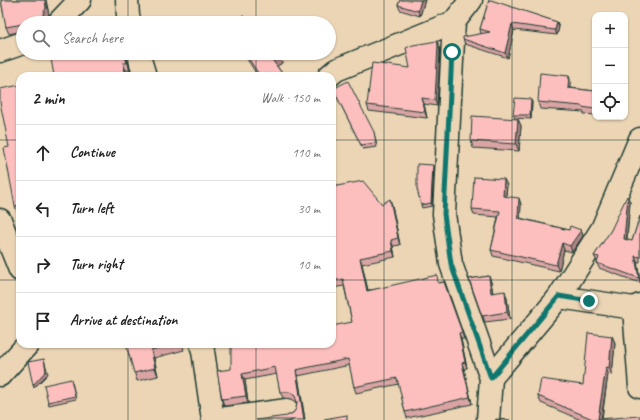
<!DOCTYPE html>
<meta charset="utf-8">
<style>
:root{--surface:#fff;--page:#f6f6f6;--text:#222;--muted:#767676;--line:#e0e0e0}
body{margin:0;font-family:Caveat,sans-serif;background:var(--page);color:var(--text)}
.controls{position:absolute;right:12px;top:12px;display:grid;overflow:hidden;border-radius:8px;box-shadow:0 1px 3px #0004}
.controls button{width:36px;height:36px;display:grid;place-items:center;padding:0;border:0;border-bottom:1px solid var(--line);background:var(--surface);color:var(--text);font:20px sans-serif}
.stop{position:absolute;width:12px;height:12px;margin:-9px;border:3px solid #0f766e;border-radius:50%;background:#fff}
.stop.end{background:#0f766e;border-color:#fff;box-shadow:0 1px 4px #0008}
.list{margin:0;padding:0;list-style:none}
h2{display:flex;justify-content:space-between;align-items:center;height:52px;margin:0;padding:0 16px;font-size:17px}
h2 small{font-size:13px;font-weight:400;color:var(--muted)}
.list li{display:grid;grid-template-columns:26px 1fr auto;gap:12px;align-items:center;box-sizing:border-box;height:56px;padding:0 16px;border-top:1px solid var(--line)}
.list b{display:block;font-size:15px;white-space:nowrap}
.list em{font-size:13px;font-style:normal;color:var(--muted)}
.icon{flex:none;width:22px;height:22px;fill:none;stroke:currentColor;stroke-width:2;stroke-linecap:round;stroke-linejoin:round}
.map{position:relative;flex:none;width:640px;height:420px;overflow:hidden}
.search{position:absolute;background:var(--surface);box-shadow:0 1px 3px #0004;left:16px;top:16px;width:320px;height:44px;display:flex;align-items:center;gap:10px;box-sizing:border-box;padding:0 14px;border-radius:22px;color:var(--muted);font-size:15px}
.panel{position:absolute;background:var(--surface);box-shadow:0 1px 3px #0004;left:16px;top:72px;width:320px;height:276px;border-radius:12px}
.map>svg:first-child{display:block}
</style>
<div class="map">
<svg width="640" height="420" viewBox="0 0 640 420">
<rect width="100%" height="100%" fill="#ecd5b5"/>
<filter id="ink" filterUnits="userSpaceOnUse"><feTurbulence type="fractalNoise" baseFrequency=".025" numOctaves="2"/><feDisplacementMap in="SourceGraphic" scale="8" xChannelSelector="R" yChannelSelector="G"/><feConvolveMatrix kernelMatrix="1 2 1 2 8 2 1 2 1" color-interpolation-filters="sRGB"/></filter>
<g filter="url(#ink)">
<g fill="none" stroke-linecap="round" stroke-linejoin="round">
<g stroke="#1f3d34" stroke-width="25">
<g id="minor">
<path d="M127,0l1,16 2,7"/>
<path d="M454,22l-10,192 7,50 40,114 -3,42"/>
<path d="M58,23l22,-23"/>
<path d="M0,51l23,-8"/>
<path d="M138,53l7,23"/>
<path d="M329,76l7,-6 118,-48 17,-22"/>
<path d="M0,220l20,50"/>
<path d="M559,297l75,11 6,-3"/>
<path d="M634,308l6,79"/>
<path d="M201,344l2,7 10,69"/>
<path d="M0,375l28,-31"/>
<path d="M491,378l68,-81 43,-68 38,-90"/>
<path d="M213,420l74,-10"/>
</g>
</g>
<use href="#minor" stroke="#ecd5b5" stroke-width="22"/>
</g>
<g fill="#d9a4a3" stroke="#1f3d34">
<path d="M1,0h45l3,15 -3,5v3h-23v8l-14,3 -3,-7z"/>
<path d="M400,0h25l-5,16 -20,-6 -2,-5z"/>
<path d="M489,0l68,22 2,5 -2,8 -43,-5 -6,28 -43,-14 -2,-5 18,-5 -1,-5z"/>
<path d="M437,41l3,10 -3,55 -13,-2 3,14 -58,-7 -2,-6 43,-37z"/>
<path d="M243,53h34l5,10 -5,3 7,10h-26z"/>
<path d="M126,57l4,13 -76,6z"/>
<path d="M571,82v6l24,3v24l-11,-1v-2l-44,-3 -2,-7z"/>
<path d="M20,85v128l-2,1 -3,-8 -6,-59z"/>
<path d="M333,89l41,43 3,15 -14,2z"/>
<path d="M532,102l-1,17 -16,-1 -2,-3z"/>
<path d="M518,119l3,7 -2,25 -46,-3 -2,-7z"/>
<path d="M433,165l1,3 -2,38 -10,2 -1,-3z"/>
<path d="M507,185l-1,12 15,7 -1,14 49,12h12l2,6 -11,16 -8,-2 -5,21 -66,-15 -2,-6 7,-33 -24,-2 -2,-6z"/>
<path d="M332,187l50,17 10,1 8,40 -7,1 2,11 -33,7 6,26 76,-8 20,57h-3l6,29 -3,1 8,35 -65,14 -2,-6 -6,-28 -43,9 -2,-6 -4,-22 -52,11 7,44 -18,-4 6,-3 3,-4 1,-6 -5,-4 -9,-1 -3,-6 -3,-18 -32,6 3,23 -24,3 -2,-7 9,-30 101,-25 20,-22 -8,-36 -12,2z"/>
<path d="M630,202l-3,38 5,1 8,-25v46h-3l3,17v4l-41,-15 -2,-5v-2l-3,-5z"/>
<path d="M489,276l2,6 2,11 14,5 3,21 -25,3 -16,-43z"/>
<path d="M612,336l3,7 -3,32 -4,-1 -6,45 38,1h-59l-40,-17 -3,-7 45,-11z"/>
<path d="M126,344h56l2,6 -30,8 4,18 -21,5z"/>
<path d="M72,382l4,17 -27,6 -1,-3z"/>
</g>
<g fill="#b08685" stroke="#1f3d34">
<path d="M45,0h1l3,15 -3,5v3h-1l-1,-3 -1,-6z"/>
<path d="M421,0h4l-5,16 -2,-5z"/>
<path d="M557,22l2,5 -2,8 -2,-5z"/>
<path d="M512,24l2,6 -6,28 -3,-5z"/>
<path d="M437,41l3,10 -3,55 -2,-6z"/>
<path d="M280,57l2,6 -6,4 -3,-6z"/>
<path d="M123,63l3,8 1,5h-1z"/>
<path d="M569,76l2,6 -1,12 -2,-6z"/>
<path d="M422,98l2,6 3,14 -2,-6z"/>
<path d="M531,99l1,3 -1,17 -1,-4z"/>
<path d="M518,119l3,7 -2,25 -3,-7z"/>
<path d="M433,165l1,3 -2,38 -1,-3z"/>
<path d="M504,179l3,6 -2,18 -2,-7z"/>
<path d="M628,197l2,5 -4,43 -2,-6z"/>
<path d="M519,198l2,6 -1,20 -2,-6z"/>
<path d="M390,199l2,6 8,40 -2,-7z"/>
<path d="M581,230l2,6 -11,16 -2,-6z"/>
<path d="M391,240l2,6 2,11 -2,-6z"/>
<path d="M562,243l2,7 -5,21 -3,-6z"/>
<path d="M635,256l2,6 3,19 -1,-3z"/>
<path d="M360,258l2,6 7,33 -2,-6z"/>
<path d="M489,276l2,6 3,17 -3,-6z"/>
<path d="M505,291l2,7 3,21 -3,-7z"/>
<path d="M459,333l2,6 6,29 -2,-6z"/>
<path d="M612,336l3,7 -3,32 -3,-7z"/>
<path d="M151,350l3,8 4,18 -3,-8z"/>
<path d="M44,359l4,15 -14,14 -1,-3z"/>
<path d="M462,363l2,6 8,35 -2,-7z"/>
<path d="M606,367l2,7 -7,46 -3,-1z"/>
<path d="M296,370l2,6 7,44h-1z"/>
<path d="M242,374l3,6 3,23 -2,-7z"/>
</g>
<g fill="#fcbfbe" stroke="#1f3d34">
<path d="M1,0h44l1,8 -3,6 1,6 -16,3h-5v1l-17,3z"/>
<path d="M400,0h21l-3,11 -20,-6z"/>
<path d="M489,0h2l66,22 -2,8 -43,-6 -7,29 -42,-14v-2l27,-5 -10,-3z"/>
<path d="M244,16l1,6 10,-2 2,3h-41v-3z"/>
<path d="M110,18l1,5h-31l17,-3v1z"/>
<path d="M437,41l1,4 -3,55 -13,-2 3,14 -58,-7 5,-42 38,5 -4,-20 7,-3z"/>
<path d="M50,53h74l3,10h-4l3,13h-72z"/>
<path d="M245,53h32l3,4 -7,4 11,15h-24z"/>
<path d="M540,73l29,3 -1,12 27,3v18l-13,-2v-1l-44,-4z"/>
<path d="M348,81l26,51 2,11 -15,2 -28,-56z"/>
<path d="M20,85v120l-5,1 -11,-58 5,-1 -9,-45v-13z"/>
<path d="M515,98l16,1 -1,16h-17z"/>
<path d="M472,116l46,3 -2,25 -45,-3z"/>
<path d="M417,164l16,1 -2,38 -10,2 -4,-16z"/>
<path d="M474,177l30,2 -1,17 16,2 -1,20 51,12 1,-4 11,4 -11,16 -8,-3 -6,22 -65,-15 9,-39 -28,-2z"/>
<path d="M363,181l19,23 8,-5 8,39 -7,2 2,11 -33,7 7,33 70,-16 1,8 6,-1 18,50 -3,1 6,29 -3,1 8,34 -65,15 -8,-34 -43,9 -6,-28 -52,11 8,50h-48l31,-4 6,-3 3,-4 1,-7 -2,-6 -5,-4h-10l-5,-25 -33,7 4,22 -24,3 -5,-28 14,-2v-25h101v-18l20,-4 -9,-43 -11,2v-94z"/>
<path d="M627,196l1,1 -4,42 8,2 8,-25v41l-5,-1 4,22 -42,-15 2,-6 -5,-1 17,-26z"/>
<path d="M489,276l2,17 14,-2 2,21 -25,4 -13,-37z"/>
<path d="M588,333l24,3 -3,32 -3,-1 -8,52 42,-3v4h-45l-57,-24 3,-17 42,6z"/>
<path d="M126,344h47l-22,6 4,18 -21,5z"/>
<path d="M44,359l2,12 -13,14 -5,-23z"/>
<path d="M71,379l4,17 -27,6 -4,-17z"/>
<path d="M347,415v5h-23v-1z"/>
<path d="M496,419l14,1h-15z"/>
</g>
</g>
<g fill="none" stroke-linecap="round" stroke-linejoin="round" filter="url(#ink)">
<path stroke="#0f766e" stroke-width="5" d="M452,52l-8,162 7,50 40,114 68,-82 30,5"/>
</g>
<path fill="none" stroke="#1f3d34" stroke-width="1" stroke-opacity="0.55" d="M128,0v23M256,0v23M384,0v420M512,0v420M128,53v23M256,53v23M0,140h20M332,140h308M0,280h20M332,280h308M128,344v76M256,344v76"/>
</svg>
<div class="controls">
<button>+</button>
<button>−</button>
<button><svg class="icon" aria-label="locate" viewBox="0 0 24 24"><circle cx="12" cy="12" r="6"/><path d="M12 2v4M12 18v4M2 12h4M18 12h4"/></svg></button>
</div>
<div class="stop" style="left:452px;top:52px"></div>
<div class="stop end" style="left:589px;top:301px"></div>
<div class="search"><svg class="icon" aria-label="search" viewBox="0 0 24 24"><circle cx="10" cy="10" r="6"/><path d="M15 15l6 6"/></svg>Search here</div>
<section class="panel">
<h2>2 min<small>Walk · 150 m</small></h2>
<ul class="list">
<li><svg class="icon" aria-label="ahead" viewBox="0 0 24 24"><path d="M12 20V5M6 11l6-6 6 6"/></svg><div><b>Continue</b></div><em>110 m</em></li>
<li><svg class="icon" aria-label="left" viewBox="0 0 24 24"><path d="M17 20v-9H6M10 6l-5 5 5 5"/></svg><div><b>Turn left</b></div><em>30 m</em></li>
<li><svg class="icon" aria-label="right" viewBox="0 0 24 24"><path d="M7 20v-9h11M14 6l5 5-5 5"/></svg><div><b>Turn right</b></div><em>10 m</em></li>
<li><svg class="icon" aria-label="arrive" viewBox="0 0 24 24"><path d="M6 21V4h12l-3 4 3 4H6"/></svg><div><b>Arrive at destination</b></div></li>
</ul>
</section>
</div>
